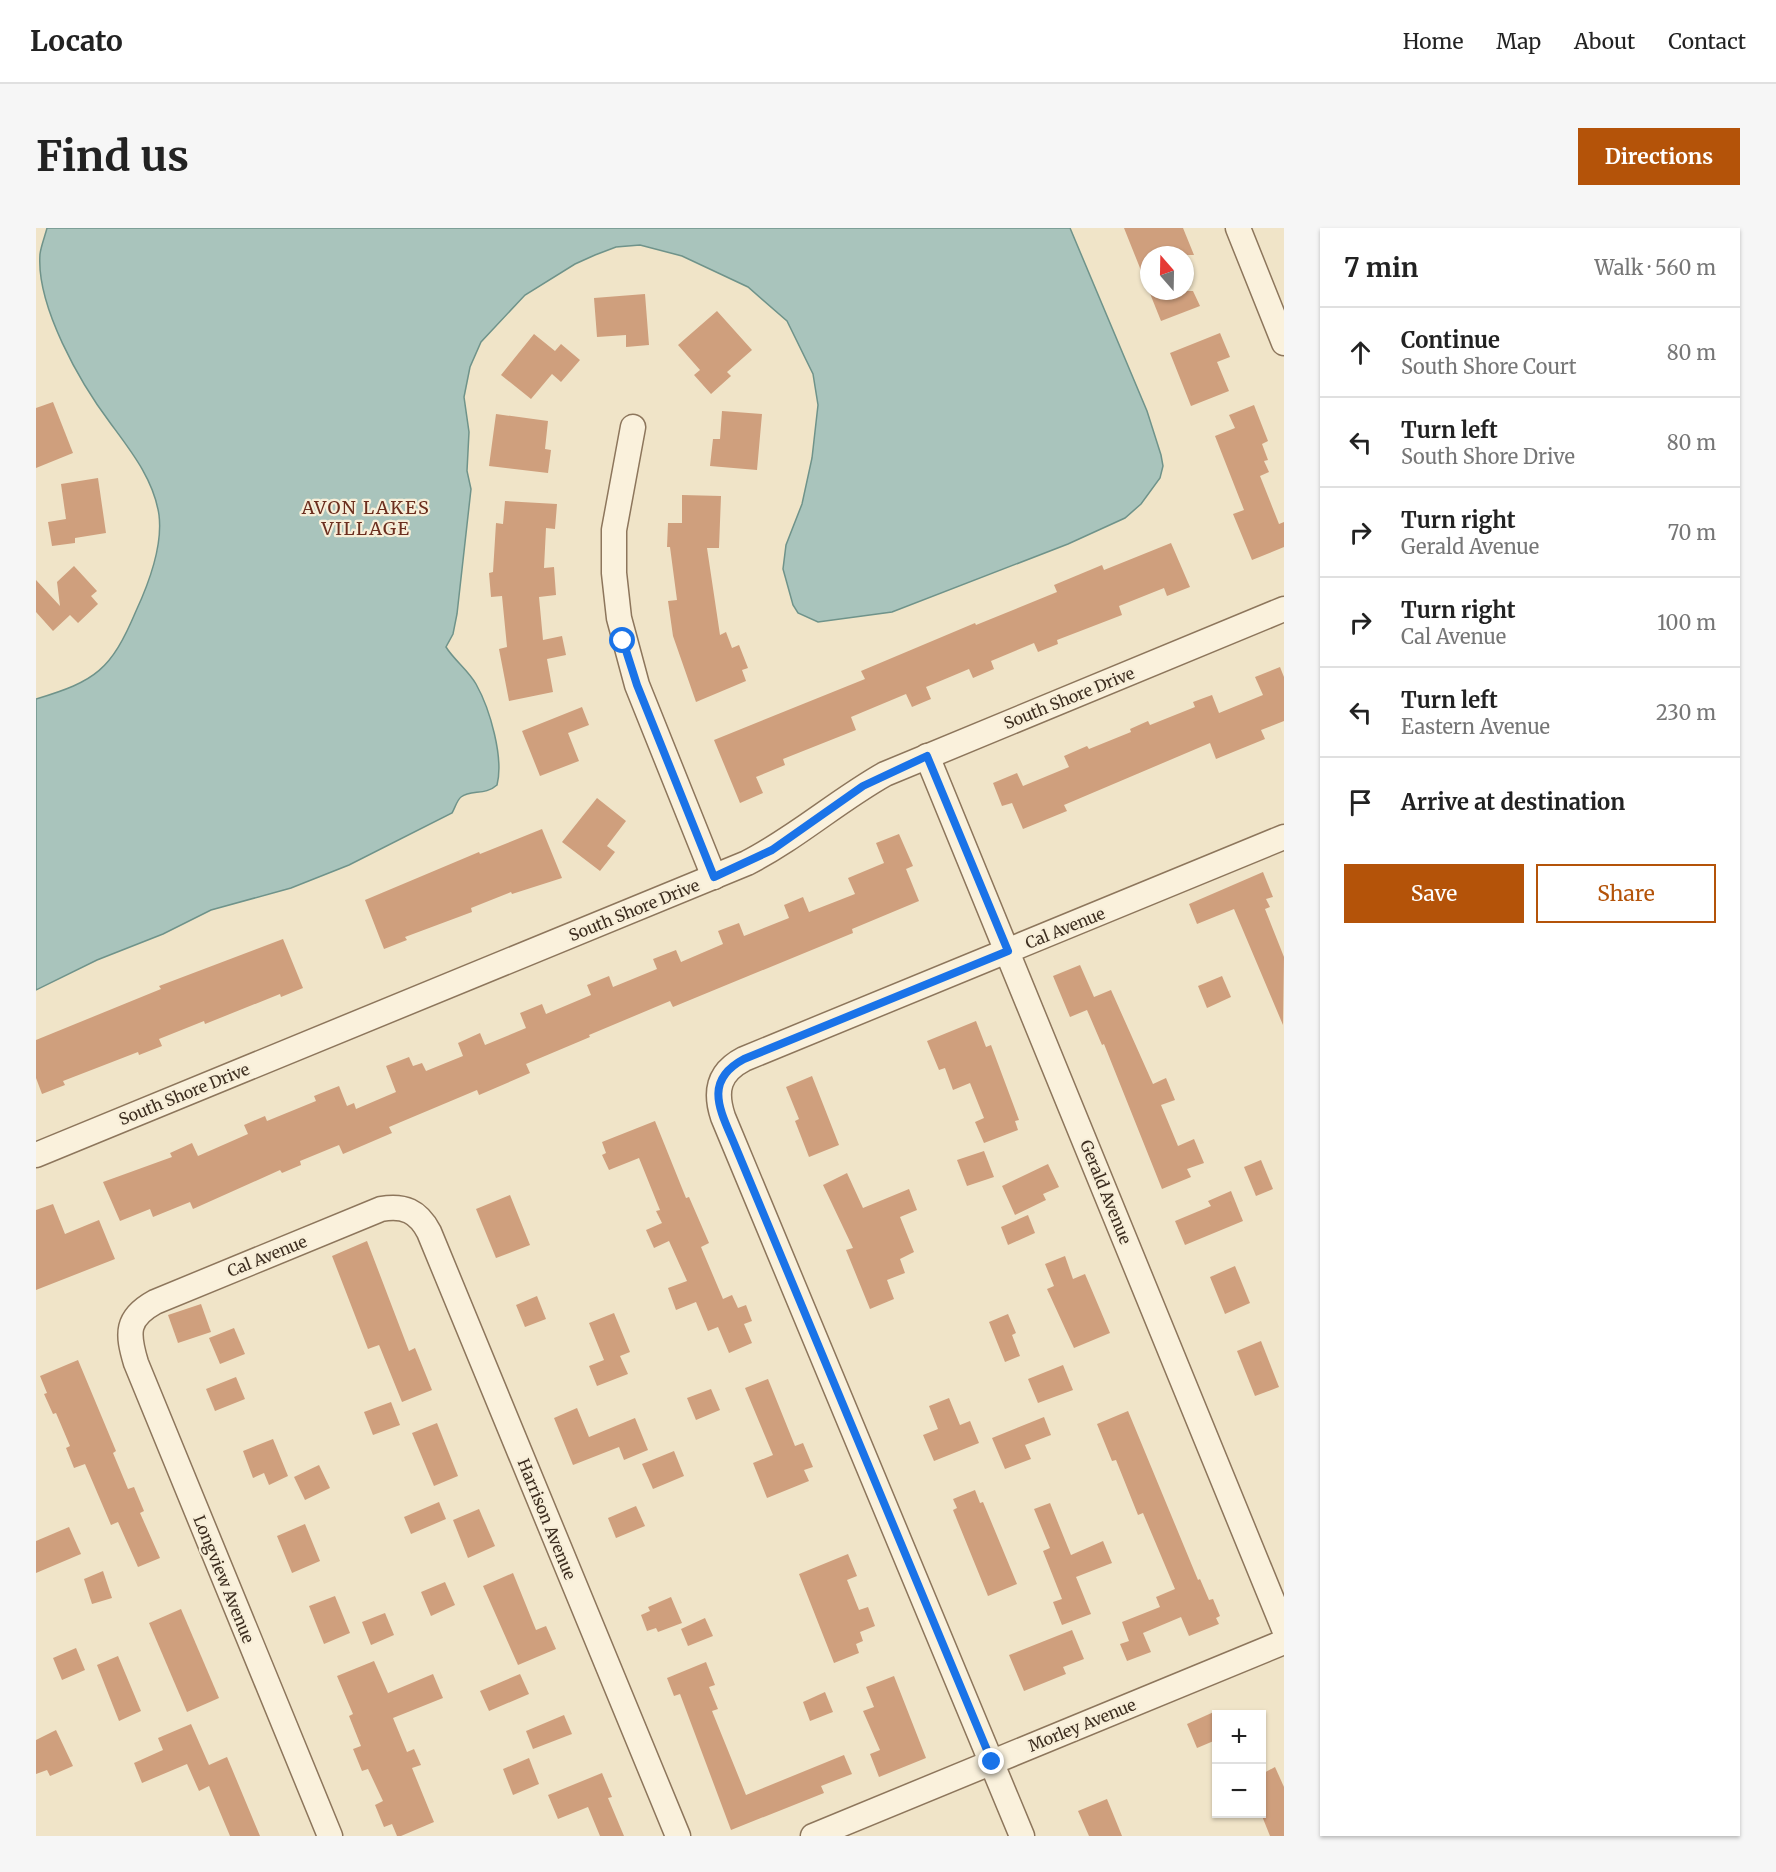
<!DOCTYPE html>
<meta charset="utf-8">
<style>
:root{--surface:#fff;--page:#f6f6f6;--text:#222;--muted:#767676;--line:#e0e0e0;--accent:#b45309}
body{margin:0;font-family:Merriweather,serif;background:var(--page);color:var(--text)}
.controls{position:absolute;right:18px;bottom:18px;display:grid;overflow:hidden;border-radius:0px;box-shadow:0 2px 4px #0004}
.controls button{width:54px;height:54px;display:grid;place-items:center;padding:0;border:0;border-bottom:2px solid var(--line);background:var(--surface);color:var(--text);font:30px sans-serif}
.compass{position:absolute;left:1104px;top:18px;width:54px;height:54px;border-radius:50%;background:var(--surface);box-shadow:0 2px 4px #0004;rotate:340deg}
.stop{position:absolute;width:18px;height:18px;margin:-14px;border:4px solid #1a73e8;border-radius:50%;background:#fff}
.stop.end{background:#1a73e8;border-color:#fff;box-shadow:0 2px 6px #0008}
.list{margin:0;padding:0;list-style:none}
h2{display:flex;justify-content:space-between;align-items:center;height:78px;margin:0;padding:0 24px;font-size:26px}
h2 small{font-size:20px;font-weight:400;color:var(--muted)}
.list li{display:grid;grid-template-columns:39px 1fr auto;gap:18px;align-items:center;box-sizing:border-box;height:90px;padding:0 24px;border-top:2px solid var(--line)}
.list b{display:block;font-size:22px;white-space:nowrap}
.list p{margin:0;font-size:20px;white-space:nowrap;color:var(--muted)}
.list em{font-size:20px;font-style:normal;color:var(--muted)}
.actions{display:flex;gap:12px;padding:18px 24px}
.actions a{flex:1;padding:14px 0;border:2px solid var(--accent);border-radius:0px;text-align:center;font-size:21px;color:var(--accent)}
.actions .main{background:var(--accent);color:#fff}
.icon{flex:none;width:33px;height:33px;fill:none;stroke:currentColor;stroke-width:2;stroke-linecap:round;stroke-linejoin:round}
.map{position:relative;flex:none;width:1248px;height:1608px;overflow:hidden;border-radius:0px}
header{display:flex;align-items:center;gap:36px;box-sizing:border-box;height:84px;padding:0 30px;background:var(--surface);border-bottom:2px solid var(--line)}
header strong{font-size:28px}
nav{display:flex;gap:33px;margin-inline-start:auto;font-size:21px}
.intro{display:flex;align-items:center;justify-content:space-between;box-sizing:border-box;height:144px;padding:0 36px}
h1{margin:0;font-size:42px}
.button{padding:15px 27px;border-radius:0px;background:var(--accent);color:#fff;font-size:21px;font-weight:700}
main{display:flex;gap:36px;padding:0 36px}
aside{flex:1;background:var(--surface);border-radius:0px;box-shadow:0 2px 4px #0004}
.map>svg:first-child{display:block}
</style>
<header>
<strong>Locato</strong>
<nav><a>Home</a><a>Map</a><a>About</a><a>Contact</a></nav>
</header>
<div class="intro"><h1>Find us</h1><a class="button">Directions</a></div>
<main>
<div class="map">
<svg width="1248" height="1608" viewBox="0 0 1248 1608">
<rect width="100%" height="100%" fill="#f0e4c8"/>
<path fill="#a9c4bc" stroke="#6f938a" stroke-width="1.5" d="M11,0h1023l77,183 14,44 2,11 -3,12 -19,26 -16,14 -57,26 -176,68 -74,10 -20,-9 -5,-8 -10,-36 3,-24 16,-41 10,-46 6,-53 -5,-31 -26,-53 -39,-34 -66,-31 -42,-11 -24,2 -21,8 -20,9 -50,31 -44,47 -11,25 -6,30 5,35 -2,39 4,18 -14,125 -4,20 -7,13c8,13 22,23 30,37 14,25 28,74 21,101 -12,11 -26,4 -36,12 -4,3 -6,11 -9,16l-103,52 -58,23 -80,22 -48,24 -66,26 -61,30v-291c60,-18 75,-29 100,-88 13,-28 27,-64 23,-96 -5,-35 -28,-64 -48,-91 -31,-41 -75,-118 -71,-170 1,-8 5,-18 7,-26z"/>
<g fill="#cf9f7d">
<path d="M1088,0h59l11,27h-45l-1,33z"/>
<path d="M1113,63h44l7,15 -39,15z"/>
<path d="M609,66l4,51 -23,2v-12l-29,2 -3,-39z"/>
<path d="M681,83l35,39 -25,22 4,4 -20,18 -17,-19 6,-5 -22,-25z"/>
<path d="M1184,105l10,24 -13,5 12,29 -38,15 -21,-53z"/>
<path d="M498,106l21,17 6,-7 19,16 -19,22 -9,-8 -21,25 -30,-24z"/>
<path d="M17,174l20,51 -37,15v-60z"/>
<path d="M1218,177l14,36 -6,3 6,16 -4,1 5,11 -9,4 19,48 5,-2v25l-32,13 -19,-46 11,-4 -29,-74 20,-8 -6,-13z"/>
<path d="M686,183l40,3 -5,56 -47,-4 3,-27h7z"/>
<path d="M460,186l52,7 -3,28 6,1 -3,23 -59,-7z"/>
<path d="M62,250l8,55 -31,5v5l-23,3 -4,-24 18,-3 -5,-35z"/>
<path d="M646,267l39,1 -2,52h-12l13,87 6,-3 6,16 7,-3 9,23 -6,2 4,11 -50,21 -23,-66 -5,-35 9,-1 -7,-53h-3l1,-24h14z"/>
<path d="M469,273l52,3 -2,25 -9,-1 -2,40 10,-1 2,28 -17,2 4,43 19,-4 4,19 -19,4 6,33 -44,9 -10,-52 8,-2 -5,-51 -11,1 -2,-24 4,-1 3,-49 7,1z"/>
<path d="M1135,315l19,44 -23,9 -3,-8 -45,18 3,9 -65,25 1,4 -20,8 -4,-9 -43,18 3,8 -21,9 -4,-9 -43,18 5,12 -19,8 -6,-13 -55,23 5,13 -73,29 2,6 -29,12 7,16 -23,10 -26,-63 151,-61 -4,-8 114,-48 1,2 81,-33 -3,-7 48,-20 2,5z"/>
<path d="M38,338l23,25 -6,5 7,8 -20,19 -8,-8 -17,16 -17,-19v-32l24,26 -3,-24z"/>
<path d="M1244,439l4,10v44l-23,9 4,9 -49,20 -6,-16 -146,62 3,6 -44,18 -11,-26 -10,3 -9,-23 24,-10 6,13 46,-19 -5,-11 23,-10 2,3 42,-17 -1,-3 18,-8 2,4 45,-18 -2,-5 19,-7 7,18 44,-18 -8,-18z"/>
<path d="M546,479l7,18 -21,8 11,28 -39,15 -18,-45z"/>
<path d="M561,570l29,23 -19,25 8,6 -15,19 -38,-29z"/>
<path d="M506,601l20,49 -50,16 -1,-2 -40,16 1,4 -67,25 2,3 -23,9 -19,-49 114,-48 1,2z"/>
<path d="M863,606l14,32 -7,3 13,32 -67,28 1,4 -180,74 -3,-6 -81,34 1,2 -64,27 4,9 -51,22 -2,-5 -88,37 3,6 -49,21 -4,-9 -39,16 1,4 -19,8 -2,-3 -87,39 -3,-7 -37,15 -3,-8 -30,12 -17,-39 69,-25 -2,-4 22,-10 6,13 50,-22 -4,-9 21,-9 2,5 49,-20 -2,-5 25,-10 8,20 7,-3 2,6 40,-17 -10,-26 23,-9 4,9 9,-3 4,8 37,-15 -5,-13 22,-10 5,12 41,-17 -6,-15 22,-9 4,10 45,-19 -4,-10 22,-9 4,11 44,-18 -4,-10 23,-9 5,12 42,-18 -5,-13 21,-8 5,13 45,-18 -5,-13 19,-8 6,15 46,-18 -7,-16 36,-15 -8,-20z"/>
<path d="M1227,644l10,25 -7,2 4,8 -5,2 19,48 -1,68 -49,-116 -37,15 -8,-20z"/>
<path d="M247,711l20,49 -22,9 -1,-3 -75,30 -1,-3 -45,18 3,7 -23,9 -1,-3 -75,29 2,4 -23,9 -6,-16v-38l125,-51 -2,-3z"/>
<path d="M1044,737l14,32 17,-7 42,94 13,-6 9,22 -14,5 17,41 16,-7 10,24 -17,6 4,8 -29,12 -58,-145 -2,1 -15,-35 -17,7 -17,-41z"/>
<path d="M1186,748l9,21 -24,11 -9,-22z"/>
<path d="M940,793l10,26 5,-2 28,75 -4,1 3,9 -34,13 -9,-21 9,-4 -14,-35 -17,7 -8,-22 -6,2 -12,-29z"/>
<path d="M776,848l27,69 -30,12 -14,-36 4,-2 -13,-32z"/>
<path d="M619,893l31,77 3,-1 20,46 -8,4 22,52 9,-4 6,13 8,-3 6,16 -8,3 8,19 -23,10 -11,-26 -10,4 -12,-29 -20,8 -8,-22 19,-7 -18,-40 -15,7 -8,-18 16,-7 -6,-12 4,-1 -21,-52 -30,12 -7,-15 4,-2 -4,-11z"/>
<path d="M948,923l10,26 -27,9 -10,-26z"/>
<path d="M1225,932l12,29 -17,7 -12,-29z"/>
<path d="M1012,936l11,23 -16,7 3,6 -31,15 -13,-29z"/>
<path d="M811,945l16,35 46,-19 8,21 -17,7 14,35 -14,7 5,14 -18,7 7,19 -24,10 -24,-59 7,-2 -30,-63z"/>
<path d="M1195,963l12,30 -58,24 -10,-24 36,-15 -3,-5z"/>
<path d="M474,967l20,50 -34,13 -20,-49z"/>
<path d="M17,976l12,30 34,-14 16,39 -79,31v-80z"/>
<path d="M992,987l7,18 -27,12 -7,-18z"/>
<path d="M331,1013l42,110 6,-3 17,42 -30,12 -23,-57 -11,4 -36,-93z"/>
<path d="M1029,1028l8,23 12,-5 25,59 -36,15 -27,-59 7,-3 -9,-22z"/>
<path d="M1199,1038l15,37 -25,11 -15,-37z"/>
<path d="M501,1068l9,23 -21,8 -9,-22z"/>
<path d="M165,1076l10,28 -33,11 -10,-28z"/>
<path d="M578,1085l16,39 -10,4 8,18 -31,12 -8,-20 15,-6 -15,-37z"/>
<path d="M972,1086l8,19 -4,2 8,21 -15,6 -16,-40z"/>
<path d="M198,1100l11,26 -25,10 -11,-26z"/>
<path d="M1225,1113l18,46 -24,9 -18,-45z"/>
<path d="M42,1132l38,91 -3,2 15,36 6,-2 10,24 -4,2 20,45 -22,9 -20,-45 -7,3 -26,-61 -11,4 -8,-20 4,-2 -14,-33 -3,1 -9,-20 3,-1 -7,-17z"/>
<path d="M1027,1137l10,25 -35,13 -10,-24z"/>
<path d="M200,1149l9,22 -30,12 -9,-22z"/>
<path d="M732,1151l27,67 8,-3 10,24 -9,3 5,11 -42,17 -14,-35 20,-8 -28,-67z"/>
<path d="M675,1161l9,21 -24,10 -9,-22z"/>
<path d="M913,1170l11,27 10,-4 9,22 -45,18 -11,-26 15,-6 -9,-23z"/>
<path d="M355,1174l9,23 -27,10 -9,-23z"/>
<path d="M541,1180l12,29 46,-19 13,32 -24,10 -5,-13 -46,18 -19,-47z"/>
<path d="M1092,1183l70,169 2,-1 9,21 4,-1 7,17 -4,2 3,6 -30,12 -8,-19 -38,16 8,19 -24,9 -7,-17 9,-3 -7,-19 38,-15 -4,-10 19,-8 -32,-76 -5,2 -22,-55 -4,1 -15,-37z"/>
<path d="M1008,1189l7,18 -26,10 6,14 -26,10 -13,-31z"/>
<path d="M401,1195l21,53 -24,10 -22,-53z"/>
<path d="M237,1211l15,37 -19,9 -5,-12 -11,5 -10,-27z"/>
<path d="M638,1223l10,25 -31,13 -11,-25z"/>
<path d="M283,1237l11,23 -25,12 -11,-23z"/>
<path d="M939,1262l5,13 3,-1 34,82 -29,12 -35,-86 4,-2 -4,-9z"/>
<path d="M403,1274l7,17 -35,15 -7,-17z"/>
<path d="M1014,1275l21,52 32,-14 9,22 -36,14 15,37 -29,11 -9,-23 9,-3 -19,-48 7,-3 -16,-39z"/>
<path d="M600,1278l9,20 -29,12 -8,-20z"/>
<path d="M443,1281l16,37 -27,12 -15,-38z"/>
<path d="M269,1296l15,37 -28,12 -15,-37z"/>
<path d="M33,1299l12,27 -45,19v-32z"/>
<path d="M812,1326l9,22 -10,4 12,30 9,-3 7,19 -15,6 3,9 -7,3 3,9 -25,10 -35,-89z"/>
<path d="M67,1343l9,27 -20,6 -8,-25z"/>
<path d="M477,1345l23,57 10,-4 10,23 -38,16 -35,-79z"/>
<path d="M409,1354l10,23 -24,11 -10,-24z"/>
<path d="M299,1368l15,37 -26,11 -15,-38z"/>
<path d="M635,1369l11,26 -24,9 -2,-4 -9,3 -6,-16 9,-4 -2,-4z"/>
<path d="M145,1381l38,89 -32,14 -38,-89z"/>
<path d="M349,1385l9,22 -23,10 -9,-23z"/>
<path d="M669,1390l8,18 -25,10 -7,-17z"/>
<path d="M1036,1402l12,29 -21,8 3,7 -42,17 -15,-36z"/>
<path d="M40,1420l9,22 -23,10 -9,-22z"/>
<path d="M82,1428l23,55 -22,10 -22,-56z"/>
<path d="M338,1433l14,32 45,-19 10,24 -50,20 14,34 7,-3 7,16 -9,3 22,54 -33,14h-4l-5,-12 -8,3 -9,-22 8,-4 -15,-32 -6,2 -9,-22 8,-3 -12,-30 4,-2 -16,-38z"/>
<path d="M670,1434l9,23 -6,2 9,22 -6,2 34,84 98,-40 8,19 -31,12 3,7 -93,37 -51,-136 -6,2 -7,-18z"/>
<path d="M484,1446l9,20 -40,17 -9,-20z"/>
<path d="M858,1448l32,82 -47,19 -9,-23 10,-4 -17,-39 11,-4 -8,-20z"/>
<path d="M789,1464l8,20 -23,9 -7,-19z"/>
<path d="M1180,1483v29l-19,8 -10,-24z"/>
<path d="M528,1487l8,19 -39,15 -7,-18z"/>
<path d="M155,1496l18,41 18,-8 33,79h-30l-21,-50 -10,5 -12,-27 -45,19 -8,-20 29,-13 -5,-12z"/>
<path d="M20,1502l17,36 -23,10 -3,-6 -11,4v-34z"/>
<path d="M493,1530l10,26 -26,11 -10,-26z"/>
<path d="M1239,1539l9,20v49h-14l-8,-20v-42z"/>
<path d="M566,1545l10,24 -4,1 16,38h-24l-12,-29 -30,12 -10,-24z"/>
<path d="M1071,1571l15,37h-33l-11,-25z"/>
</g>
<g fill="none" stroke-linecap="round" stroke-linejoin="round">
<g stroke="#8d765c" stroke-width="27">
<g id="minor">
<path d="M1202,0l46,115"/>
<path d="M597,199l-19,103v43l5,45 18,67 77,192"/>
<path d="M891,528l357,873"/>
<path d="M0,927l711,-292c49,-25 90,-62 138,-89l399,-165"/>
<path d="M294,1608l-194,-473c-9,-30 -10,-45 19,-61l226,-93c23,-4 37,2 48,23l249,604"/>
<path d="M777,1608l471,-194"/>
<path d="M986,1608l-299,-719c-9,-27 -4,-45 21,-58l540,-222"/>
</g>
</g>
<use href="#minor" stroke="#faf1dc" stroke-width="24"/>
</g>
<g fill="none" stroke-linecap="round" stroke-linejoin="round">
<path stroke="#1a73e8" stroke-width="8" d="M587,413l14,44 77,192 58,-27 91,-64 64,-30 81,195 -264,108c-43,23 -22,54 -8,89l256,614"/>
</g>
<g text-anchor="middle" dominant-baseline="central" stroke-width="4.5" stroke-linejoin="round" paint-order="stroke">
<g font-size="16" fill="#3d2e20" stroke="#f7eed8">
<text transform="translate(1033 470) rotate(-22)">South Shore Drive</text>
<text transform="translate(598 682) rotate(-22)">South Shore Drive</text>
<text transform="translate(1029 700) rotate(-22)">Cal Avenue</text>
<text transform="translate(148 866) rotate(-22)">South Shore Drive</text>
<text transform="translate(1070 964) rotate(68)">Gerald Avenue</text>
<text transform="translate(231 1028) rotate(-22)">Cal Avenue</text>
<text transform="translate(511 1291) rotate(68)">Harrison Avenue</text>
<text transform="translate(188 1351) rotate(68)">Longview Avenue</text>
<text transform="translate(1046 1497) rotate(-22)">Morley Avenue</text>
</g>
<g font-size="18" letter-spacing="1.5" fill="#6b2e1e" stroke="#f7eed8">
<text x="330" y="279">AVON LAKES<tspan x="330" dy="21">VILLAGE</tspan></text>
</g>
</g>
</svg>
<div class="controls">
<button>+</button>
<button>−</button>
</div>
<svg class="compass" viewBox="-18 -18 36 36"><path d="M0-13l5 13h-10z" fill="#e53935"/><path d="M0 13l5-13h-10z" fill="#767676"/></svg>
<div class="stop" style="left:587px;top:413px"></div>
<div class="stop end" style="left:956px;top:1534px"></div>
</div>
<aside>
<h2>7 min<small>Walk · 560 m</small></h2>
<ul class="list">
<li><svg class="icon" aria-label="ahead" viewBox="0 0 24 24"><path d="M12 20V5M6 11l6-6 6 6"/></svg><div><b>Continue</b><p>South Shore Court</p></div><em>80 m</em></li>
<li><svg class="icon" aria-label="left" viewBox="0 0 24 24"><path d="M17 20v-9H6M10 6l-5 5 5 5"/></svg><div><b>Turn left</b><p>South Shore Drive</p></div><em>80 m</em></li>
<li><svg class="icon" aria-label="right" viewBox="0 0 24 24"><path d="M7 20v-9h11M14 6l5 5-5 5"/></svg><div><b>Turn right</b><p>Gerald Avenue</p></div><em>70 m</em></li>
<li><svg class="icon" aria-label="right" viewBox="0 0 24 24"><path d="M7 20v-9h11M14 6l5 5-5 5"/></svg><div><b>Turn right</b><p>Cal Avenue</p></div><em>100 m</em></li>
<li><svg class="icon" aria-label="left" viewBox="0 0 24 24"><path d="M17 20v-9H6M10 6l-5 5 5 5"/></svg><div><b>Turn left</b><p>Eastern Avenue</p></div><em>230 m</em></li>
<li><svg class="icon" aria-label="arrive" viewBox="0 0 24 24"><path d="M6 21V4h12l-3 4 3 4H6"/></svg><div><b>Arrive at destination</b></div></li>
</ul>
<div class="actions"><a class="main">Save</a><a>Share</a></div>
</aside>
</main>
